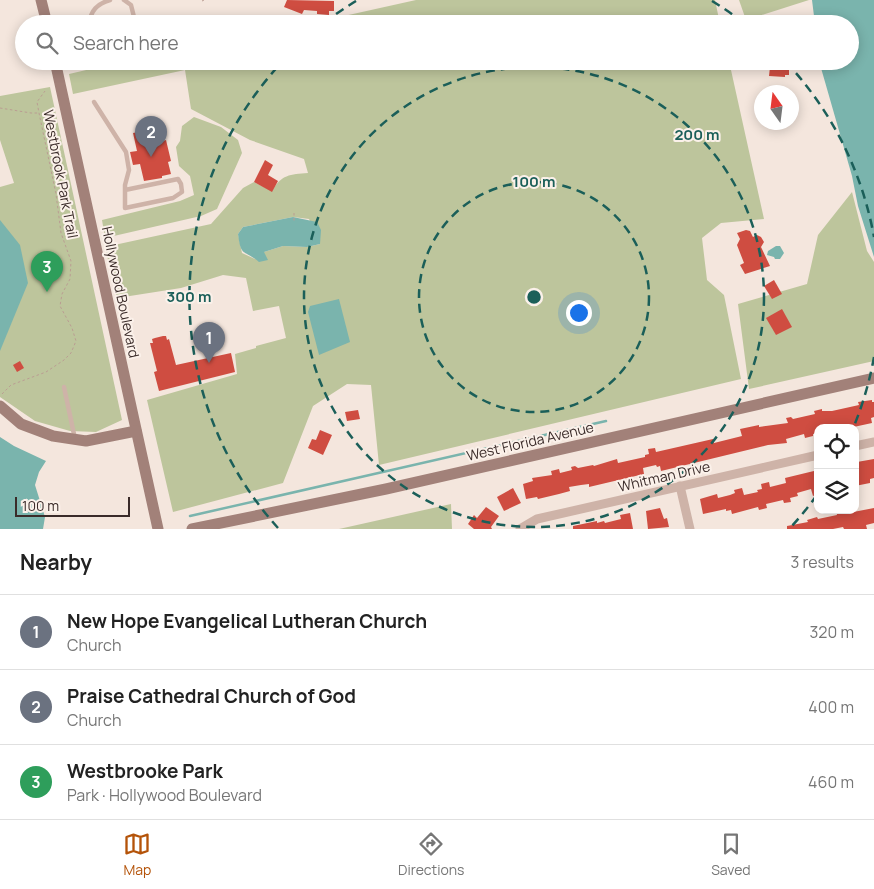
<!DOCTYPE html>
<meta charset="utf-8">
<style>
:root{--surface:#fff;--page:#f6f6f6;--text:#222;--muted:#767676;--line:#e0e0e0;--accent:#b45309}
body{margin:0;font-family:Manrope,sans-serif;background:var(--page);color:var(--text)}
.controls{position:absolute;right:15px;bottom:15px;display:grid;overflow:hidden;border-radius:10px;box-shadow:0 2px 12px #0003}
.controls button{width:45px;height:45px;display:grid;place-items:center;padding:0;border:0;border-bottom:1px solid var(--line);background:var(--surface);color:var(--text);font:25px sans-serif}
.compass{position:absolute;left:754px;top:85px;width:45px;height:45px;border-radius:50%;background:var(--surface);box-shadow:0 2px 12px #0003;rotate:346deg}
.scale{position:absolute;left:15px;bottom:12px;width:115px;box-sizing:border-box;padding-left:5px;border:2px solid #3a2b29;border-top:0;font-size:14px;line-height:18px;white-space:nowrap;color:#3a2b29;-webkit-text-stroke:4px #fbf1ea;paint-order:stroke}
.you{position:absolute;left:578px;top:312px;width:18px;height:18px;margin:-12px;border:4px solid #fff;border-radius:50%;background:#1a73e8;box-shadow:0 0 0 8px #1a73e833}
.badge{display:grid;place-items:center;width:32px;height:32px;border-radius:50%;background:var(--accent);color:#fff;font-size:16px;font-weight:700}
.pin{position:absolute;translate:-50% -41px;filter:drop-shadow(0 1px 2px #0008)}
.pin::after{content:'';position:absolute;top:26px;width:18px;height:15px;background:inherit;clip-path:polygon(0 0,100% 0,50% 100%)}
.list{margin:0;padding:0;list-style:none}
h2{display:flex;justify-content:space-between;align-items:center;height:65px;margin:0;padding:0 20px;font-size:21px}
h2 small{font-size:16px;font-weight:400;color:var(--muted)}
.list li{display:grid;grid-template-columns:32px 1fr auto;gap:15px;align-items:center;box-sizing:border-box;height:75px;padding:0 20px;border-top:1px solid var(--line)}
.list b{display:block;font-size:19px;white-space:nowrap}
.list p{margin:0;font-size:16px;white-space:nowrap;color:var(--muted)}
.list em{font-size:16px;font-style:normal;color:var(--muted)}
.icon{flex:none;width:28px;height:28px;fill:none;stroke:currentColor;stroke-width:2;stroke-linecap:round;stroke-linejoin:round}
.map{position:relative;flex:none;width:874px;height:529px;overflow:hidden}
.search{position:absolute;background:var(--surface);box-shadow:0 2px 12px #0003;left:15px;right:15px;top:15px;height:55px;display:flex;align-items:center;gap:12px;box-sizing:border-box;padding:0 18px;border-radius:28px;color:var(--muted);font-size:19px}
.sheet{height:290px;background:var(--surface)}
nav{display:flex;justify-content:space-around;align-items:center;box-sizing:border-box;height:70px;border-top:1px solid var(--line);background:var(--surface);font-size:14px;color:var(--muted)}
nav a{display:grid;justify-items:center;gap:2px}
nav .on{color:var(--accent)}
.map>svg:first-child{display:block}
</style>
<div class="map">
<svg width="874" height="529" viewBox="0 0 874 529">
<rect width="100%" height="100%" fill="#f4e6dd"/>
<g fill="#bdc59c" fill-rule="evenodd">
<path d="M416,0h299l5,24h-412z"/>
<path d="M739,0h70l-63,20z"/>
<path d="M216,17l25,7h-30z"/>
<path d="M125,61h604l35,158 -43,4 -19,15 5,42 17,15 17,84 -362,86 -8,-80 -24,-1 -34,22 -30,77 -110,29 -26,-112 90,-26 -2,-20 21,-6v-2l30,-8 -7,-32 -26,5 -7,-33 -23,-3 -42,13 -64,10 -12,-51 106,-23 32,-36 11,-6 18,9c9,-16 18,-17 36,-18l-4,-14 -54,-19 -59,-31 -6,-39 -112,24 -4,-20zM293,217l16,2 11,25 -13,3 -24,-1 -19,6 -9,7 -13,-6 -4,-19 5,-7z"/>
<path d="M50,87l72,333 -26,12 -26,-1 -35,-10 -35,-24v-210l14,-4 -14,-43v-44z"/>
<path d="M194,117l27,10 17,13 4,13 -25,56 -16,7 -96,22 -3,-18 78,-19 14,-6 -4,-19 -11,-10 -3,-19 4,-6 2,-15z"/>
<path d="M852,192l15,59 7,11v99l-125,28 -11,-85 69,-20 11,-49z"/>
<path d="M451,504l1,25h-113z"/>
</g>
<g fill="#7ab4ad">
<path d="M812,0h62v257l-16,-51 -6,-30 -33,-115h31v-37h-35z"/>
<path d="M293,217l24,5 4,8 -1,14 -13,3 -24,-1 -19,6 4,8 -9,2c-15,-13 -18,-4 -21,-28l5,-7z"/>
<path d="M0,220l20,25 8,38 -28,68z"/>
<path d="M776,246h4l4,7 -4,6h-5l-1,-2 -7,-2 1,-4z"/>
<path d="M339,299l11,43 -31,13 -11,-43 2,-6z"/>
<path d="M0,437l14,9 32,15 -7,11 -4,13 10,32 -2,12h-43z"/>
</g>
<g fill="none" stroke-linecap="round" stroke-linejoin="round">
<path stroke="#7ab4ad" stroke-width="2.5" d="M190,516l416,-95"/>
</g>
<g fill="#cf4d41">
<path d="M287,0l47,1v10h-5v4l-12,-1v-3l-13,-1 -2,4 -18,-7z"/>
<path d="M761,61h32l-1,5 -3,3v6h-4v2l-16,-1 1,-9h-9z"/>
<path d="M160,128l3,13 3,-1 5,21 -3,1 3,12 -9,2v2l-18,3 -4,-17 -7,1 -3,-13 7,-1 -4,-18z"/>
<path d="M265,160l8,5 -5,10 10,6 -6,11 -18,-10z"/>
<path d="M746,230l4,1 3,6 4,-2 4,2 3,5 -3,5 9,19 -25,8 -5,-9 4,-2 -7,-18 3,-6 -3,-6z"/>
<path d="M774,280l8,14 -10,5 -8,-13z"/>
<path d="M782,309l10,18 -16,8 -10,-17z"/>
<path d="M163,336h3l1,4 2,-1 7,26 55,-12 4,19 -76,19 -5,-19 3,-1 -7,-28h3l-1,-4 3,-1z"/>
<path d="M20,361l4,7 -7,4 -4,-7z"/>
<path d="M872,400v2h2v15l-3,1 1,5 -23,5h-31v5l-5,1v2l-8,2 -1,-4 -18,5 1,4 -19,2 -107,26 -1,-5 -3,1 -1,-2 -13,3 1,6 -55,13v-3l-8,1 -12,2 1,4 -11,3 -21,5 -1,-2 -11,2 -3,-15 10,-3 -1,-3 20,-3 -1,-4 8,-2 1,4 12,-3 -1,-3 4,-1 3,2 15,-3 1,1 23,-7 1,4 27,-6v-2l4,-1 -1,-5 7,-1 1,4 57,-13 1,4 28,-7 -2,-7 19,-4v2l29,-4 -2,-5 5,-1 2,2 22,-5 -1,-3 8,-2v2h10l27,-6 -1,-3z"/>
<path d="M358,410l2,9 -13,2 -2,-9z"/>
<path d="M320,430l12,5 -9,20 -15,-7 4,-9 4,1z"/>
<path d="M874,459v19l-4,1v4l-15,3v-18l4,-1 -2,-5z"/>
<path d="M818,470v24l-5,2 -2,-7 -14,4 1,3 -8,2 1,4 -7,1 -1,-3 -17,4 1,4 -8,2 -1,-3 -26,7 -1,-4 -5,1v-2l-23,5 -3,-15 17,-5 1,4 12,-3 5,-2 -1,-3 8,-2 2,7 14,-3 -1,-2 5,-1 -1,-5 8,-2 1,5 16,-4 -1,-5z"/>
<path d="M513,488l8,15 -17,8 -7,-14z"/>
<path d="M486,507l13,9 -8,11 1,2h-18l-6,-5 6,-9 3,3z"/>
<path d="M660,508l4,11 3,-1 2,9 -21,2 -2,-18z"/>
<path d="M874,508v15l-8,2 1,4h-23l-1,-2 -10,2h-46v-3l21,-4 -1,-2 10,-3 1,2 19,-4 -1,-4 3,-1h3l1,4z"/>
<path d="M630,513l3,16h-60v-3l24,-5v2l7,-2 1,2 16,-4 -1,-4z"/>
</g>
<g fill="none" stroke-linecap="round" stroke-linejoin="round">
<g stroke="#ba9d92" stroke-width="1" stroke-dasharray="2.5 2.5" stroke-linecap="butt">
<path d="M202,1l2,-1"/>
<path d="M0,108l31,5h7"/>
<path d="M294,213v9"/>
<path d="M2,394l9,-9 35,-13 18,-12 7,-7 5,-12 -4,-13 -12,-22 2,-12 8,-15 1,-18 -10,-28 -5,-39 -17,-81 -2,-11 8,-11"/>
</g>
<g stroke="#ceb3a8" stroke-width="4.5">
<path d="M124,0l7,5 3,12"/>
<path d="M89,24c2,-14 8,-20 21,-24"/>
<path d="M94,102l32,50 3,18 -4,15v23l48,-10 9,-6 -1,-8 -3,-5 -53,11"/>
<path d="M64,387l11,52"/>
</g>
<g stroke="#ceb3a8" stroke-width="9">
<path d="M855,446l19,-4"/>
<path d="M680,486l10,43"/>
<path d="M520,529l17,-10 281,-64"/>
</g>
<g stroke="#a28179" stroke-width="11">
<path d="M41,0l6,24"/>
<path d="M55,61l103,468"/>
<path d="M0,406l21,18 32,12 33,5 50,-10"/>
<path d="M192,529l194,-40 488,-111"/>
</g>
</g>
<g fill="none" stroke="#1b5f59" stroke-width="2.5" stroke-dasharray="9 6">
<circle cx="534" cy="297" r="115"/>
<circle cx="534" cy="297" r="230"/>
<path d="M874 357A345 345 0 0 1 854 426M817 495A345 345 0 0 1 790 528M278 528A345 345 0 0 1 282 62M324 23A345 345 0 0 1 356 1M712 1A345 345 0 0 1 744 23M786 62A345 345 0 0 1 874 237"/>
</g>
<g text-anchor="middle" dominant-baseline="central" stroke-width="4" stroke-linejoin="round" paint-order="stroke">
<g font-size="14" fill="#3a2b29" stroke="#fbf1ea">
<text transform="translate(61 174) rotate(79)">Westbrook Park Trail</text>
<text transform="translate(121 292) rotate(78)">Hollywood Boulevard</text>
<text transform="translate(530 441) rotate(-13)">West Florida Avenue</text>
<text transform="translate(664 476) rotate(-13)">Whitman Drive</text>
</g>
</g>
<circle cx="534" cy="297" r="8" fill="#1b5f59" stroke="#fbf1ea" stroke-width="2.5"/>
<g font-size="15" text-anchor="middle" font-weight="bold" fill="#1b5f59" stroke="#fbf1ea" stroke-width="4" stroke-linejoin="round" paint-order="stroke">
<text x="697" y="140">200 m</text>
<text x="534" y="187">100 m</text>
<text x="189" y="302">300 m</text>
</g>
</svg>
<div class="controls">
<button><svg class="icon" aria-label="locate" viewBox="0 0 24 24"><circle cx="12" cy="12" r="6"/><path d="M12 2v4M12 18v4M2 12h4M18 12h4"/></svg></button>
<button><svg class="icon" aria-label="layers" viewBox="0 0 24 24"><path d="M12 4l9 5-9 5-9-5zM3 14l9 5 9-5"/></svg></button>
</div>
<svg class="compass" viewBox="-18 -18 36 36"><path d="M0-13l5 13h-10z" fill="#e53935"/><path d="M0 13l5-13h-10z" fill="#767676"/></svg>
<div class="scale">100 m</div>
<div class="you"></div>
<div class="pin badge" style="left:209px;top:363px;background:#6b7280">1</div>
<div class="pin badge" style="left:151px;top:157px;background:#6b7280">2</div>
<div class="pin badge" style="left:47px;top:292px;background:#2e9e5b">3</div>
<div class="search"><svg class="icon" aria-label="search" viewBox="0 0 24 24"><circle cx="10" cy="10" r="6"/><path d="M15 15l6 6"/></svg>Search here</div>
</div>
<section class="sheet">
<h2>Nearby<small>3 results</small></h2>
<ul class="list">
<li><span class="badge" style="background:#6b7280">1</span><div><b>New Hope Evangelical Lutheran Church</b><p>Church</p></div><em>320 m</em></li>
<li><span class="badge" style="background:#6b7280">2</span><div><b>Praise Cathedral Church of God</b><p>Church</p></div><em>400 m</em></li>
<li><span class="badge" style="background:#2e9e5b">3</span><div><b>Westbrooke Park</b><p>Park · Hollywood Boulevard</p></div><em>460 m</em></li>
</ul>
</section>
<nav>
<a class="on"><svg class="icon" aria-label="map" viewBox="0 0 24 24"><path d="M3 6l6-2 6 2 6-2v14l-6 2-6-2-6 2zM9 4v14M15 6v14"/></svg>Map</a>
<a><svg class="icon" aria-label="directions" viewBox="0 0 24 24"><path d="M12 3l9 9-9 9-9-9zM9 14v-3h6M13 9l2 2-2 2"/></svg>Directions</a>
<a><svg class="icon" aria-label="saved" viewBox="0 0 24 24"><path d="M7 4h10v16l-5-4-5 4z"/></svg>Saved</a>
</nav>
